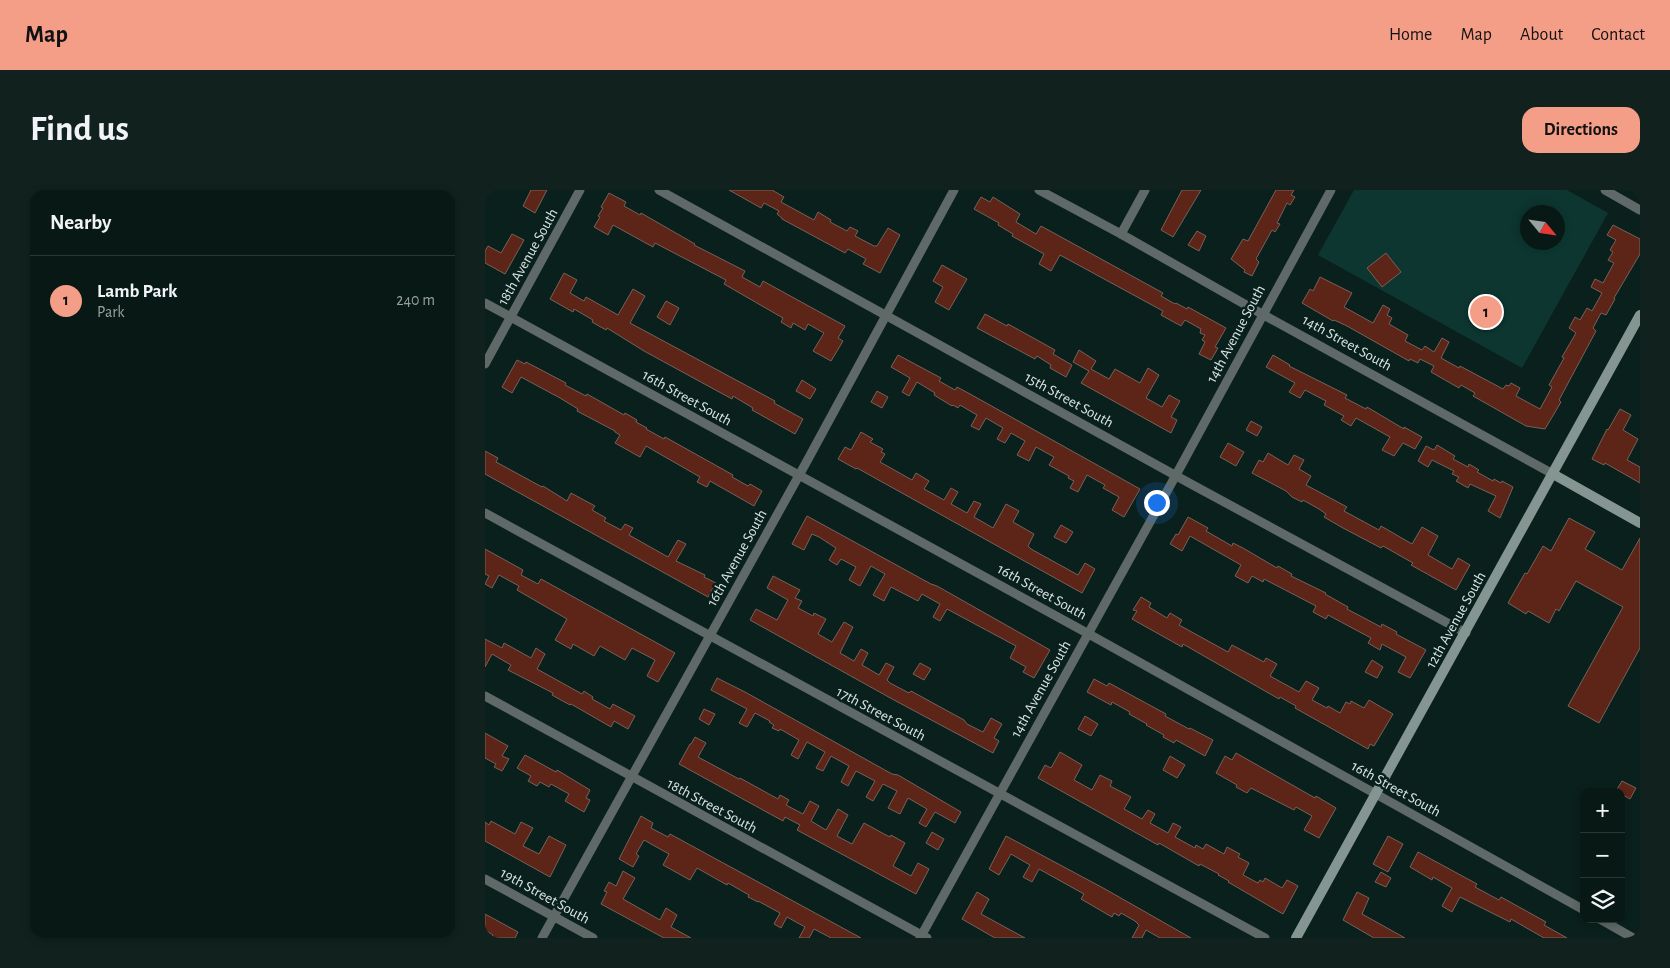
<!DOCTYPE html>
<meta charset="utf-8">
<style>
:root{--surface:#081815;--page:#11211e;--text:#f1f3f6;--muted:#98a0a0;--line:#293734;--accent:#f49e88}
body{margin:0;font-family:"Alegreya Sans",sans-serif;background:var(--page);color:var(--text)}
.controls{position:absolute;right:15px;bottom:15px;display:grid;overflow:hidden;border-radius:10px;box-shadow:0 2px 8px #0003}
.controls button{width:45px;height:45px;display:grid;place-items:center;padding:0;border:0;border-bottom:1px solid var(--line);background:var(--surface);color:var(--text);font:25px sans-serif}
.compass{position:absolute;left:1035px;top:15px;width:45px;height:45px;border-radius:50%;background:var(--surface);box-shadow:0 2px 8px #0003;rotate:119deg}
.you{position:absolute;left:671px;top:312px;width:18px;height:18px;margin:-12px;border:4px solid #fff;border-radius:50%;background:#1a73e8;box-shadow:0 0 0 8px #1a73e833}
.badge{display:grid;place-items:center;width:32px;height:32px;border-radius:50%;background:var(--accent);color:#111;font-size:16px;font-weight:700}
.pin{position:absolute;translate:-50% -50%;border:2px solid #fff;box-shadow:0 1px 5px #0006}
.list{margin:0;padding:0;list-style:none}
h2{display:flex;justify-content:space-between;align-items:center;height:65px;margin:0;padding:0 20px;font-size:21px}
h2 small{font-size:16px;font-weight:400;color:var(--muted)}
.list li{display:grid;grid-template-columns:32px 1fr auto;gap:15px;align-items:center;box-sizing:border-box;height:90px;padding:0 20px;border-top:1px solid var(--line)}
.list b{display:block;font-size:19px;white-space:nowrap}
.list p{margin:0;font-size:16px;white-space:nowrap;color:var(--muted)}
.list em{font-size:16px;font-style:normal;color:var(--muted)}
.icon{flex:none;width:28px;height:28px;fill:none;stroke:currentColor;stroke-width:2;stroke-linecap:round;stroke-linejoin:round}
.map{position:relative;flex:none;width:1155px;height:748px;overflow:hidden;border-radius:15px}
header{display:flex;align-items:center;gap:30px;box-sizing:border-box;height:70px;padding:0 25px;background:var(--accent);color:#111}
header strong{font-size:24px}
nav{display:flex;gap:28px;margin-inline-start:auto;font-size:18px}
.intro{display:flex;align-items:center;justify-content:space-between;box-sizing:border-box;height:120px;padding:0 30px}
h1{margin:0;font-size:35px}
.button{padding:12px 22px;border-radius:15px;background:var(--accent);color:#111;font-size:18px;font-weight:700}
main{display:flex;gap:30px;padding:0 30px}
aside{flex:1;background:var(--surface);border-radius:15px;box-shadow:0 2px 8px #0003}
.map>svg:first-child{display:block}
</style>
<header>
<strong>Map</strong>
<nav><a>Home</a><a>Map</a><a>About</a><a>Contact</a></nav>
</header>
<div class="intro"><h1>Find us</h1><a class="button">Directions</a></div>
<main>
<aside>
<h2>Nearby<small></small></h2>
<ul class="list">
<li><span class="badge">1</span><div><b>Lamb Park</b><p>Park</p></div><em>240 m</em></li>
</ul>
</aside>
<div class="map">
<svg width="1155" height="748" viewBox="0 0 1155 748">
<rect width="100%" height="100%" fill="#0a201c"/>
<path fill="#0d3630" fill-rule="evenodd" d="M869,0h213l41,23 -86,155 -204,-113zM1042,22h30v30h-30z"/>
<g fill="#5d2517" stroke="#76615b">
<path d="M46,0h16l-12,23 -12,-7z"/>
<path d="M244,0h43l12,7 -3,5 33,18 4,-8 13,8 -1,2 17,9 3,-4 8,4 -3,5 19,10h3l11,-18 12,7 -20,38 -17,-9 3,-5 -18,-10 -3,4 -63,-34v-1l-5,-4 2,-3 -15,-8 -3,5z"/>
<path d="M697,0h19l-28,47 -12,-7z"/>
<path d="M791,0h18l-3,5 4,2 -5,8 -3,-2 -10,20 3,1 -5,8 -3,-2 -16,29 3,3 -7,14 -8,-4 1,-2 -14,-11 12,-20 5,2z"/>
<path d="M124,3l17,9 -2,4 16,9 1,-2 54,31 -1,1 51,26 -3,6 18,10 3,-6 82,45 -7,12 5,3 -12,20 -18,-10 11,-18 -16,-9 -3,6 -12,-7 -2,5 -10,-6 2,-4 -59,-34 2,-4 -71,-37 -2,4 -40,-22 -5,10 -14,-8 6,-10 -2,-1 5,-8 -2,-1z"/>
<path d="M496,7l9,5 3,-5 27,17 -4,8 20,12 5,-8 122,67 -2,3 14,8 1,-1 11,6 1,-2 38,21 -11,19 3,1 -7,12 -12,-6 6,-12 -3,-2 3,-5 -5,-2 1,-4 -16,-9 -4,6 -20,-11 2,-4 -103,-56 -9,16 -12,-7 5,-10 -32,-18 1,-2 -15,-9 1,-2 -25,-14z"/>
<path d="M1128,35l27,14v15l-26,44 1,1 -9,16 -5,-2 -8,15 3,3 -37,69 2,2 -16,27 -19,-3 -53,-30 2,-3 -14,-8 -2,3 -28,-16 3,-6 -14,-7 -2,4 -8,-4 -1,2 -62,-35 -13,-6 -1,1 -31,-18 8,-14 3,2 7,-14 32,16 -8,14 29,16 10,-18 7,4 -3,6 5,3 -3,6 19,11 -3,6 17,9 3,-4 9,6 8,-14 7,4 -8,16 18,10 1,-2 43,23 3,-4 3,1 2,-3 9,5 -4,8 24,13 12,-22 -3,-2 15,-27 -2,-1 14,-24 -7,-5 6,-11 5,3 7,-12 5,3 10,-18 -11,-6 4,-8 8,4 11,-20 -6,-3 5,-8 -3,-2 6,-10 -9,-5z"/>
<path d="M712,41l9,5 -7,15 -11,-6z"/>
<path d="M27,44l12,6 -19,34 -20,-11v-12l3,-5 13,7z"/>
<path d="M901,63l15,19 -19,15 -15,-19z"/>
<path d="M457,75l25,14 -18,31 -14,-8 8,-15 -10,-6z"/>
<path d="M79,83l13,7 -7,13 14,8 2,-4 32,18 15,-26 12,7 -15,27 145,78 -1,2 29,16 -8,15 -43,-24 1,-2 -20,-12 -1,3 -88,-48 -37,-23 -1,2 -14,-8 1,-2 -19,-11 -1,3 -23,-13z"/>
<path d="M181,111l13,7 -9,17 -13,-8z"/>
<path d="M500,124l22,12 1,-2 47,26 -2,4 19,11 -6,12 -16,-9 1,-3 -14,-9 -2,3 -58,-31z"/>
<path d="M594,160l17,11 -5,8 18,10 6,-10 25,14 8,-15 11,7 -13,23 16,9 7,-12 11,6 -9,16 6,3 -6,13 -90,-50 8,-12 -16,-9z"/>
<path d="M413,165l43,23 -2,3 16,9 2,-3 13,7 170,95 -16,28 -12,-7 7,-13 -16,-9 2,-3 -18,-10 -9,17 -8,-4 4,-7 -6,-3 1,-2 -20,-11 5,-8 -18,-10 -7,14 -12,-6 8,-14 -14,-8 -6,10 -8,-4 6,-11 -17,-10 -7,12 -8,-4 6,-11 -17,-10 -2,3 -5,-3 -1,1 -18,-11 1,-2 -18,-11 -8,14 -7,-4 8,-14 -19,-11z"/>
<path d="M788,165l17,10 -1,1 58,29 -2,3 21,11 1,-2 37,22v-2l18,10 -7,12 -12,-6 -9,13 -12,-6 8,-13 -34,-19 -5,8 -10,-6 3,-4 -20,-11 2,-4 -21,-11 -5,8 -11,-6 6,-9 -29,-16z"/>
<path d="M32,170l8,4 1,-2 40,21 -1,2 21,11 1,-2 37,21 1,-2 12,7 -1,2 11,6 -1,1 18,10 1,-2 68,38 -1,2 16,9 2,-2 12,7 -8,15 -44,-25 -3,6 -10,-5 3,-5 -54,-31 -6,11 -25,-14 5,-8 -5,-3v-1l-38,-20 1,-2 -18,-11 -39,-21 -9,16 -10,-6z"/>
<path d="M317,190l14,9 -6,10 -14,-8z"/>
<path d="M392,201l11,6 -6,11 -11,-6z"/>
<path d="M1135,219l11,6 -8,15 15,9 -11,21 13,7v16l-35,-20 -1,2 -12,-6 15,-30 1,1z"/>
<path d="M766,231l11,6 -5,9 -11,-6z"/>
<path d="M376,242l12,7 -3,3 13,7 -2,3 4,2 -5,8 32,18 4,-7 13,8 -5,8 20,11 7,-12 7,4 -7,12 16,9 7,-12 7,3 -7,13 19,11 13,-24 13,7 -6,11 21,12 -6,12 3,3 47,26 7,-12 10,6 -13,24 -225,-125 -1,1 -18,-10 7,-12 6,3z"/>
<path d="M743,253l16,9 -8,14 -16,-9z"/>
<path d="M952,255l18,11 -2,3 15,8 1,-3 10,6 -2,2 16,9 1,-2 7,4 1,-2 11,6 -13,31 -12,-7 8,-15 -26,-12 -2,4 -12,-7 3,-4 -7,-3 2,-3 -22,-11 -4,7 -10,-6 8,-15 8,4z"/>
<path d="M0,261l13,7 -2,4 46,25 1,-1 24,15 4,-8 24,13 -3,4 14,8 -2,3 17,9 4,-6 8,4 -4,7 39,22 10,-17 8,4 -10,17 29,14 -1,2 12,6 -8,14 -223,-123z"/>
<path d="M783,263l20,12 6,-10 10,5 -5,9 12,7 -5,9 41,22 -3,4 35,19 2,-4 31,18 10,-17 16,9 -10,19 24,14 6,-11 12,7 -14,25 -45,-25 2,-2 -30,-17 -2,2 -38,-20 -19,-11 2,-3 -7,-5 -16,-9 -1,2 -10,-5 -6,-6 -34,-18 7,-13 4,2z"/>
<path d="M322,326l124,68 6,2 113,64 -16,28 -11,-6 3,-5 -16,-9 6,-12 -69,-37 -7,12 -7,-4 7,-13 -18,-10 -4,7 -27,-14 -7,14 -11,-6 12,-21 -14,-8 -11,20 -11,-6 7,-13 -15,-8 -4,6 -8,-5 7,-12 -17,-11 -7,-3 -8,16 -12,-6z"/>
<path d="M703,327l20,11 -2,3 26,15 1,-3 10,5 34,20 1,-2 14,8 -1,2 35,17 -1,1 23,13 -1,2 34,18 1,-3 15,8 -1,2 30,16 -16,28 -12,-6 8,-15 -24,-13 -2,6 -12,-7 3,-5 -43,-23 -2,4 -13,-7 3,-6 -52,-27 -1,3 -11,-6 -4,7 -13,-7 6,-11 -51,-29 -8,15 -12,-7 6,-10 2,1z"/>
<path d="M1084,328l26,14 -10,17 37,21 18,-32v110l-41,75 -31,-17 55,-99 -47,-26 -17,30 -3,-2 -7,14 -21,-12 -2,3 -18,-11 17,-30 2,1 16,-28 8,5z"/>
<path d="M576,335l12,7 -7,11 -12,-6z"/>
<path d="M0,359l38,21 -2,5 17,9 3,-5 134,74 -17,29 -11,-6 8,-16 -23,-12 -7,12 -25,-14 -6,10 -21,-12 -2,5 -16,-9 12,-21 -50,-29 2,-4 -20,-11 -7,13 -7,-4 4,-8 -4,-2z"/>
<path d="M288,386l27,14 -5,8 7,3 -4,7 15,8 1,-3 12,6 -8,15 14,8 12,-20 9,5 -13,26 14,8 7,-12 7,4 -6,12 17,10 7,-12 8,4 -7,13 3,3 19,10 2,-2 53,29 3,4 16,8 8,-14 11,6 -8,14 5,3 -6,12 -99,-53 -144,-80 6,-11 21,11 11,-20 -21,-12z"/>
<path d="M656,407l10,6 -2,4 18,11 3,-5 12,7 -3,5 49,27 4,-7 32,17 2,-4 11,6 -7,12 29,16 7,-11 13,7 -7,12 15,8 1,-2 12,7 6,-11 4,2 1,-3 13,7 5,-8 24,14 -19,32 -4,-2 -2,5 -73,-41 1,-2 -16,-9 -1,2 -96,-55 -1,3 -50,-28 5,-8 -4,-1z"/>
<path d="M0,449l17,9 2,-5 27,15 5,-10 9,6 -8,15 45,25 2,-3 9,6 -1,2 18,10 3,-5 22,12 -7,13 -14,-8 -3,6 -40,-23 -1,1 -18,-10 1,-2 -45,-23 3,-5 -19,-11 -7,13z"/>
<path d="M887,470l11,7 -6,11 -12,-6z"/>
<path d="M435,473l11,6 -7,11 -11,-6z"/>
<path d="M232,488l28,14 147,82 6,1 63,37 -6,11 -20,-11 -9,15 -7,-4 8,-14 -19,-11 -8,16 -12,-6 9,-17 -14,-7 -10,17 -7,-4 9,-16 -19,-10 -8,15 -7,-4 8,-16 -18,-10 -8,15 -7,-3 9,-16 -18,-10 -9,17 -7,-4 8,-15 -19,-11 -1,2 -7,-3 2,-3 -5,-3 1,-1 -15,-8 -8,14 -8,-4 8,-14 -36,-19z"/>
<path d="M609,489l13,7 2,-3 57,31 -1,2 24,13 1,-1 23,12 -8,16 -29,-16 -2,3 -11,-6 1,-2 -18,-10 1,-1 -18,-10 1,-2 -18,-10 -1,3 -24,-13z"/>
<path d="M219,519l11,5 -6,11 -10,-6z"/>
<path d="M600,526l13,8 -7,12 -13,-7z"/>
<path d="M0,543l23,13 -6,10 7,3 -7,12 -8,-4 2,-3 -11,-6z"/>
<path d="M210,547l11,6 -8,14 41,22 1,-1 38,21 2,-4 9,5 -3,5 17,9 7,-13 9,5 -8,15 15,9 12,-21 10,6 -11,21 15,8 12,-21 20,11 6,3 1,-2 14,8 -12,23 18,10 7,-13 11,6 -13,25 -119,-64 3,-5 -15,-8 -2,4 -104,-57 11,-20h1z"/>
<path d="M575,562l22,13 -8,15 18,10 8,-15 12,6 -2,5 21,11 -7,12 18,10 6,-9 7,4 -5,9 18,10 5,-10 8,4 -6,10 20,11 1,-3 7,4 3,-5 18,10 3,-7 13,7 -2,3 11,6 -6,12 15,8 2,-3 3,2 2,-4 17,10 5,-8 11,6 -15,28 -55,-32 1,-1 -11,-6 1,-1 -19,-10 -1,2 -40,-23 -1,2 -120,-67 7,-13 6,3z"/>
<path d="M751,563l79,45 1,-2 20,12 -17,30 -15,-8 8,-14 -16,-9 -2,3 -43,-22 -4,5 -11,-6 1,-2 -21,-12 9,-17 7,4z"/>
<path d="M40,565l31,17 1,-2 33,20 -4,8 4,2 -6,12 -19,-11 4,-7 -18,-10 -2,3 -9,-5 -3,4 -9,-5 3,-5 -14,-8z"/>
<path d="M685,566l15,9 -8,13 -14,-8z"/>
<path d="M1137,591l14,7 -6,11 -9,-5v-2l-5,-1z"/>
<path d="M156,626l12,7 -2,5 17,9 2,-3 191,104h-30l-17,-9 -5,9h-10l6,-11 -18,-10 -6,11 -7,-4 6,-11 -22,-12v1l-10,-5 1,-2 -21,-12 -1,2 -30,-17 -7,12 -27,-15 6,-11 -25,-14 -8,14 3,2 -6,11 -14,-8z"/>
<path d="M6,631l24,13 6,-12 12,6 -10,18 16,8 10,-18 17,9 -16,32 -65,-36v-19l4,3z"/>
<path d="M447,642l12,7 -6,11 -12,-7z"/>
<path d="M521,646l99,53 86,49h-31l-14,-8 -4,8h-10l7,-13 -4,-4 -14,-8 -2,3 -5,-3 -2,4 -31,-18 3,-5 -45,-25 -7,13 -9,-5 7,-12 -19,-11 -12,21 -10,-6z"/>
<path d="M903,646l15,8 -15,28 -15,-8z"/>
<path d="M933,662l59,32 -2,3 24,13 2,-3 45,25 -2,3 23,13h-23l-33,-19 -1,3 -50,-25 -8,15 -10,-6 10,-18 -19,-11 -1,3 -22,-13z"/>
<path d="M138,681l12,7 -12,21 37,21 6,-12 11,7 -6,12 20,11h-27l-63,-34 6,-12 -3,-1 5,-9 7,4z"/>
<path d="M896,682l10,6 -5,9 -11,-5z"/>
<path d="M492,702l12,7 -8,15 44,24h-30l-33,-19z"/>
<path d="M872,702l12,6 -7,16 43,24h-31l-31,-18z"/>
<path d="M0,724l33,18 -3,6h-24l2,-3 -8,-5z"/>
</g>
<g fill="none" stroke-linecap="round" stroke-linejoin="round">
<g stroke="#5f6967" stroke-width="9">
<path d="M174,0l532,294 275,149"/>
<path d="M554,0l82,44 141,80 291,160"/>
<path d="M1120,0l35,20"/>
<path d="M636,44l24,-44"/>
<path d="M0,113l602,330 497,277"/>
<path d="M0,174l95,-174"/>
<path d="M0,323l780,425"/>
<path d="M0,506l442,242"/>
<path d="M0,689l108,59"/>
<path d="M1115,729l33,19"/>
<path d="M57,748l265,-477 147,-271"/>
<path d="M435,748l256,-463 155,-285"/>
</g>
<g stroke="#859692" stroke-width="10">
<path d="M1068,284l87,49"/>
<path d="M811,748l344,-623"/>
</g>
</g>
<g text-anchor="middle" dominant-baseline="central" stroke-width="5" stroke-linejoin="round" paint-order="stroke">
<g font-size="15" fill="#d9e6e3" stroke="#0a201c">
<text transform="translate(43 67) rotate(-61)">18th Avenue South</text>
<text transform="translate(751 144) rotate(-62)">14th Avenue South</text>
<text transform="translate(862 153) rotate(29)">14th Street South</text>
<text transform="translate(202 208) rotate(29)">16th Street South</text>
<text transform="translate(584 210) rotate(29)">15th Street South</text>
<text transform="translate(252 368) rotate(-61)">16th Avenue South</text>
<text transform="translate(557 402) rotate(29)">16th Street South</text>
<text transform="translate(971 430) rotate(-61)">12th Avenue South</text>
<text transform="translate(556 499) rotate(-61)">14th Avenue South</text>
<text transform="translate(396 524) rotate(28)">17th Street South</text>
<text transform="translate(911 599) rotate(29)">16th Street South</text>
<text transform="translate(227 616) rotate(28)">18th Street South</text>
<text transform="translate(60 706) rotate(29)">19th Street South</text>
</g>
</g>
</svg>
<div class="controls">
<button>+</button>
<button>−</button>
<button><svg class="icon" aria-label="layers" viewBox="0 0 24 24"><path d="M12 4l9 5-9 5-9-5zM3 14l9 5 9-5"/></svg></button>
</div>
<svg class="compass" viewBox="-18 -18 36 36"><path d="M0-13l5 13h-10z" fill="#e53935"/><path d="M0 13l5-13h-10z" fill="#98a0a0"/></svg>
<div class="you"></div>
<div class="pin badge" style="left:1001px;top:122px">1</div>
</div>
</main>
